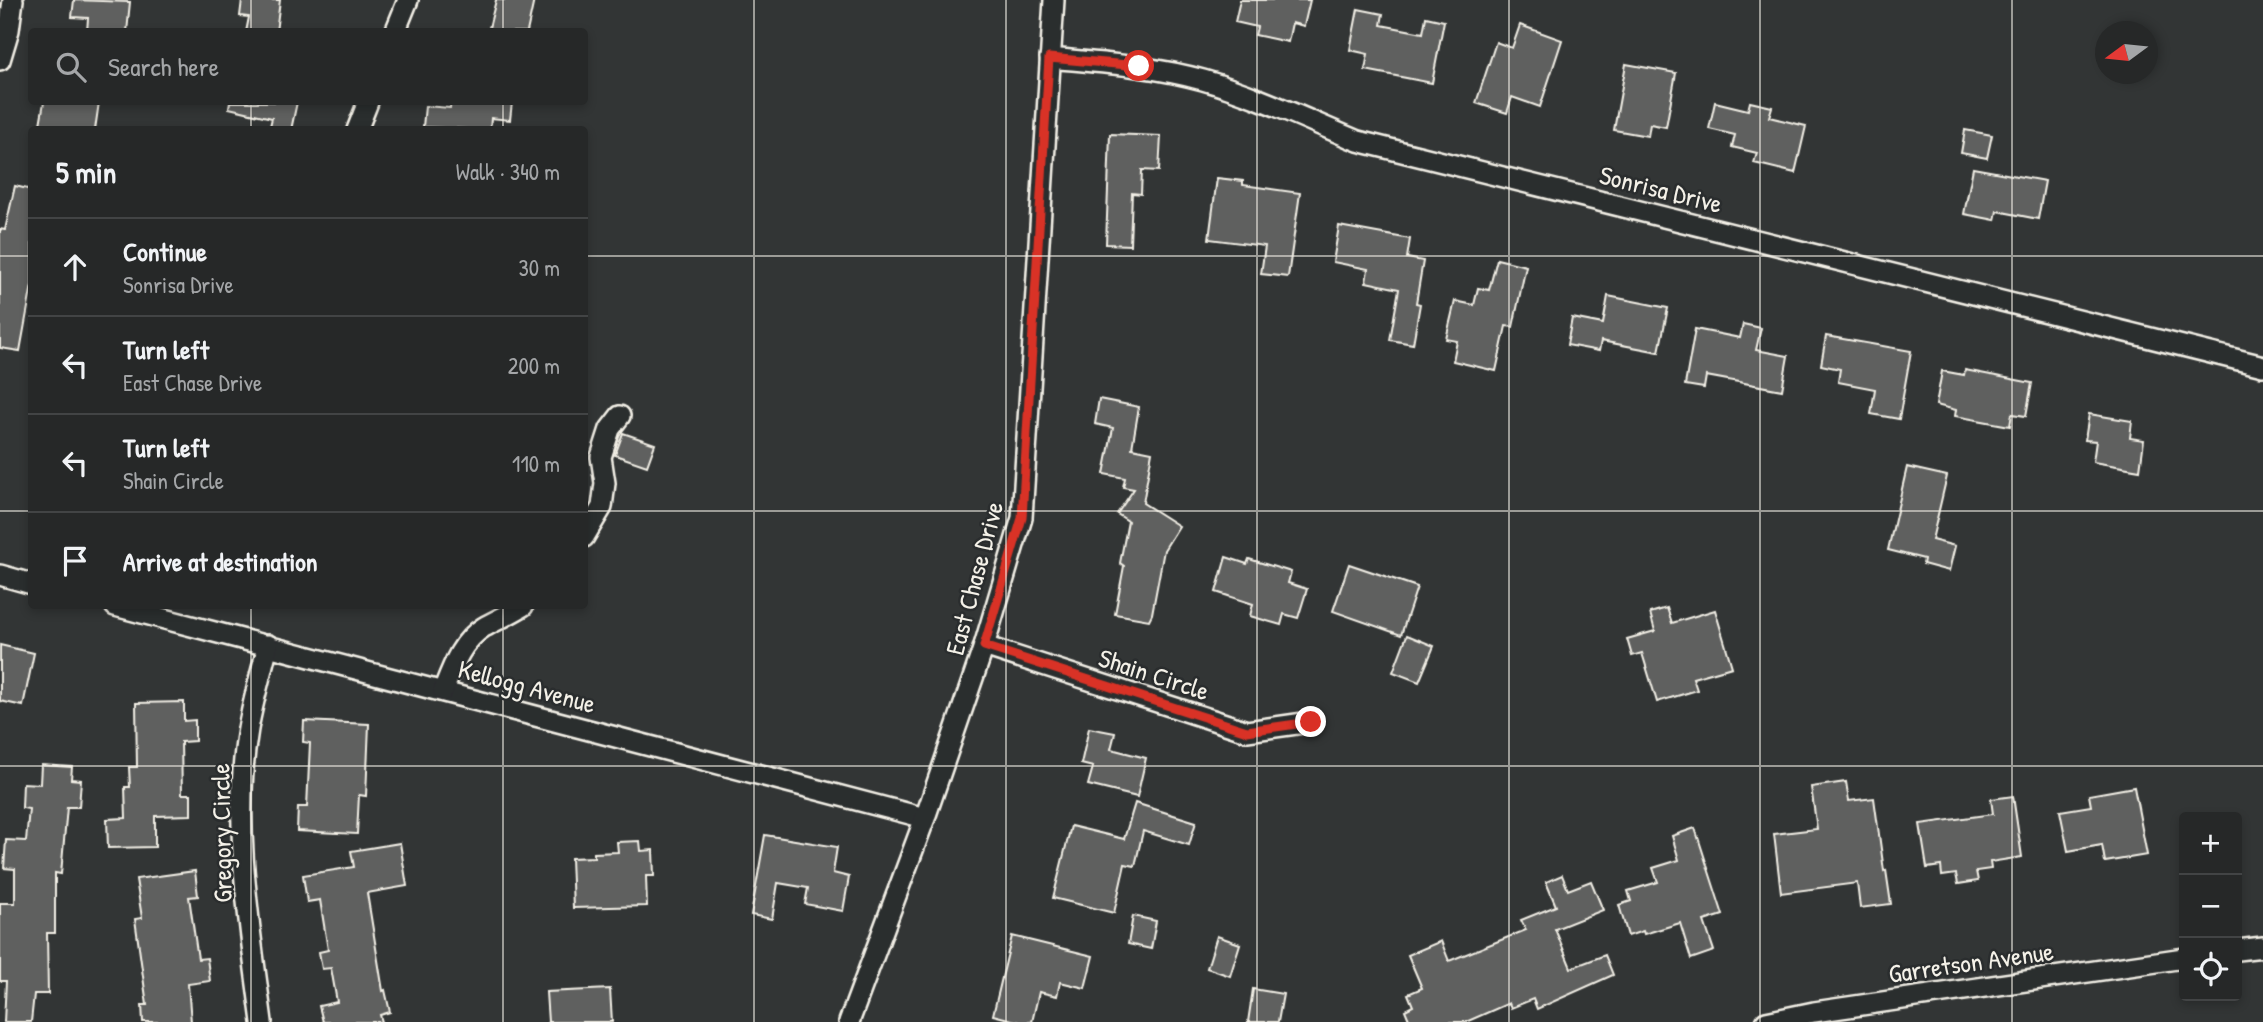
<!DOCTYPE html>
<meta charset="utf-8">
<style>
:root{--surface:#262828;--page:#2e3030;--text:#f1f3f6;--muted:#a4a6a8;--line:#424445}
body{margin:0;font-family:"Patrick Hand",sans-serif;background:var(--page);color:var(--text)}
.controls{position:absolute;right:21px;bottom:21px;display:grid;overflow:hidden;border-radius:7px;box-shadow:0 4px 10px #0003}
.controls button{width:63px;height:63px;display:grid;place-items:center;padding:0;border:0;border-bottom:2px solid var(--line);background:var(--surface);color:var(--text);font:35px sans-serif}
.compass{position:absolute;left:2095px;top:21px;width:63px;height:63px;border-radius:50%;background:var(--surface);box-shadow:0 4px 10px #0003;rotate:255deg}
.stop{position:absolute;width:21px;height:21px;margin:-16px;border:5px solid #d93025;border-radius:50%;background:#fff}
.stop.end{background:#d93025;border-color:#fff;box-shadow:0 2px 7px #0008}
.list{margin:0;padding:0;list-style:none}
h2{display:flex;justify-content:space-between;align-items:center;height:91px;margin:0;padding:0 28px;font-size:30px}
h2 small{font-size:23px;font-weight:400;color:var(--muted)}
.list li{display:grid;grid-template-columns:46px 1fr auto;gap:21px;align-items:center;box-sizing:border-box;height:98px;padding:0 28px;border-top:2px solid var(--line)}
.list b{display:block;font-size:26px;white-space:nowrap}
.list p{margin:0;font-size:23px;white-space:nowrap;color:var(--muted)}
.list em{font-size:23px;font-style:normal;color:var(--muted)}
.icon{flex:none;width:38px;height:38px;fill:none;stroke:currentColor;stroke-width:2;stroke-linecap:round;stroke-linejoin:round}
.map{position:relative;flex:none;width:2263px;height:1022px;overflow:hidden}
.search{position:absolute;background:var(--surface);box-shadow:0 4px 10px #0003;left:28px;top:28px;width:560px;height:77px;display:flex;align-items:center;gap:18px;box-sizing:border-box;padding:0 24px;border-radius:7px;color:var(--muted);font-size:26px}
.panel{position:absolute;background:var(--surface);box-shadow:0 4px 10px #0003;left:28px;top:126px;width:560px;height:483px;border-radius:7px}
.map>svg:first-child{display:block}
</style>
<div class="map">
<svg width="2263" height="1022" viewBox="0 0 2263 1022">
<rect width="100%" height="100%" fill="#323535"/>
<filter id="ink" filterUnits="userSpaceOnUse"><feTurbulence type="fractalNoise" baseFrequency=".0143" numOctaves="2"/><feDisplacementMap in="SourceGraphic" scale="14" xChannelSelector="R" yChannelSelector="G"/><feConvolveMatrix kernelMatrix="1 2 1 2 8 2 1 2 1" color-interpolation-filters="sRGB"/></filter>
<g filter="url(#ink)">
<g fill="#5f605f" stroke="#f4f1e8" stroke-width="2">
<path d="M74,0l56,2 -3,30h-40l1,-14 -16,-1z"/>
<path d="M242,0h38l-4,32h-30l3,-15 -9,-1z"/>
<path d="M496,0h38l-7,32h-39z"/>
<path d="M1240,0h70l-6,26 -12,-3 -4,19 -33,-7 2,-8 -22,-5z"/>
<path d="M1358,9l25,5 -2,11 42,8 3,-16 18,4 -12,62 -67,-13 3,-16 -18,-4z"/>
<path d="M1520,25l42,15 -22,67 -28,-10 -5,16 -31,-10 20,-61 16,6z"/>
<path d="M1626,64l50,9 -10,54 -16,-3 -2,12 -34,-6z"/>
<path d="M44,102h55l-4,28h-56z"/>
<path d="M230,102h67l-6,28h-22l3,-12 -43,-10z"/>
<path d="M451,102h61l-2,18 -19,-2 -1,12 -67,-3 2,-21 25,2z"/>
<path d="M1715,102l33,8 2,-8 22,5 -3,10 37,9 -11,47 -41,-10 3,-10 -25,-6 3,-12 -26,-6z"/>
<path d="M1965,130l27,5 -5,23 -26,-5z"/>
<path d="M1110,134l51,2 -2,35 -17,-1 -1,24 -9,-1 -2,52 -24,-1z"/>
<path d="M1973,168l72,13 -7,38 -41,-8 -2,9 -31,-6z"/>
<path d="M1217,178l26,3v4l57,8 -12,84 -27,-3 4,-28 -56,-7z"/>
<path d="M15,186l17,4v95l-12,66 -20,-3v-119l5,1z"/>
<path d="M1339,226l71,13 -3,19 16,3 -7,42 4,1 -7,40 -23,-4 9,-51 -33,-7 2,-13 -35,-7z"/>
<path d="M1497,259l29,7 -13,61 -7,-1 -10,45 -43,-10 4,-20 -11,-2 9,-38 19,4 4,-17 11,2z"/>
<path d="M1608,296l60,12 -9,44 -58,-11 -2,10 -32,-6 5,-27 31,6z"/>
<path d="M1743,324l18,4 -5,22 32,6 -6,34 -76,-14 -2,12 -19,-3 10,-56 45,9z"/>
<path d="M1826,336l85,15 -12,68 -28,-5 4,-25 -37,-7 2,-13 -19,-4z"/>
<path d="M1965,370l67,13 -6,33 -14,-2 -2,12 -55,-10 1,-6 -20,-5 6,-34 22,4z"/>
<path d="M1099,399l40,8 -7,41 20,4 -9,51 36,23 -15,24 -12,64 -3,6 -34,-6 9,-48 -4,-3 8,-42 -11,-7 17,-25 -11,-2 2,-9 -21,-4 9,-46 -18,-4z"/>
<path d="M2089,414l43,7 -2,17 14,2 -4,30 -47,-8 3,-21 -11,-1z"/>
<path d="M623,433l32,11 -8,22 -32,-11z"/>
<path d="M1907,467l40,9 -15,64 23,6 -6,25 -26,-7 1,-5 -36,-9z"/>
<path d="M1226,557l21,7 2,-5 42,13 -3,11 19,6 -9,29 -14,-4 -3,11 -31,-9 3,-12 -37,-12z"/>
<path d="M1349,564l68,23 -16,48 -68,-24z"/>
<path d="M1667,608l5,15 43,-13 17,57 -39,11 4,12 -40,12 -15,-49 -10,3 -5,-17 28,-8 -5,-18z"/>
<path d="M1407,635l27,11 -15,36 -26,-10z"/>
<path d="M0,645l34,8 -11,53 -23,-5z"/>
<path d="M184,702v19l11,-1v21l-14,1 1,52h9v21l-36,1v31l-47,1 -1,-29 19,-1 -1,-31h5l-1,-20h8l-1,-64z"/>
<path d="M304,721l65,3 -3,72 -7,-1 -2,39 -60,-3 1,-24h9l3,-64 -7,-1z"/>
<path d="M1089,728l26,5 -4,16 35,9 -9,39 -49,-12 5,-18 -12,-3z"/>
<path d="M41,765l31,2 -1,12 10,1 -2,27h-12l-6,67 -6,-1v60h-8l1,61h-14l-3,28h-27l2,-41h-6v-78h15v-34l-11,-1 2,-28 20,1 3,-32 -7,-1 1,-25 17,1z"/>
<path d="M1846,782l3,19 25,-3 10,73 2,-1 5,34 -31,4 -3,-25 -76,10 -7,-59 43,-5 -6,-42z"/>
<path d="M2134,787l13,68 -42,7 -3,-17 -34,6 -8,-40 31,-5 -2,-11z"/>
<path d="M2013,796l9,61 -32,5 1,7 -15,2 2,10 -20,3 -2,-10 -14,2 -1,-10 -14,2 -7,-44 73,-10 -2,-15z"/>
<path d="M1135,803l61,19 -7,23 -46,-14 -8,35 -10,-2 -11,49 -61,-15 18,-72 53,13z"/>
<path d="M1695,828l28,87 -19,6 10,30 -23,8 -11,-36 -36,11 -1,-3 -15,5 -9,-31 12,-4 -3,-10 30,-9 -5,-14 26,-8 -7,-24z"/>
<path d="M765,835l72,12 -4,26 16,4 -6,34 -38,-7 3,-16 -30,-5 -6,36 -21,-4z"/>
<path d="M640,841l1,10 12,-1 1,26h-8l1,30 -74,2 -2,-50 23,-1v-4l24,-1 -1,-10z"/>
<path d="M400,843l7,43 -40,7 16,98 2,-1 5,22 -10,3 2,7h-59l-4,-16 18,-4 -6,-34 -9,1 -3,-17 9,-2 -8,-50 -13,2 -4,-27 51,-8 -3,-16z"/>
<path d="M195,871l3,25 -9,1 9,62 9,-1 3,23 -22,3 3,38h-48l-1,-17h5l-12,-86 7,-1 -6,-39z"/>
<path d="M1562,875l6,15 23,-9 12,29 -48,19 16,39 34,-13 8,20 -76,34 -4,-10 -22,9 -2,-5 -43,19h-56l-5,-12 8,-4 -5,-12 14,-6 -14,-33 33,-14 8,20 77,-31 -5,-10 35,-14 -10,-24z"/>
<path d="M1133,916l23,5 -5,28 -23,-5z"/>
<path d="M1012,936l81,20 -8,32 -25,-6 -3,14 -18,-4 -7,30h-12l-27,-7z"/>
<path d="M1217,936l23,8 -10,32 -23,-8z"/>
<path d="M610,989l2,33h-64l-2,-30z"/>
<path d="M1253,989l30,5 -5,28h-30z"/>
</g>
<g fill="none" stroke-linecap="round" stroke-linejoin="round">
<g stroke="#f4f1e8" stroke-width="24">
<g id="minor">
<path d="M395,32l13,-32"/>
<path d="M1050,58c52,5 103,8 153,22 53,15 104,40 155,61l905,225"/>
<path d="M0,60l9,-30 4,-30"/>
<path d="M357,130l11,-28"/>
<path d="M584,537l18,-30 3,-24 -4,-26 9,-28 10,-13"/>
<path d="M0,575l32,9"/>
<path d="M115,606l810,212"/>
<path d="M984,646l263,85 64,-9"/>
<path d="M443,691c9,-23 18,-50 41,-64 13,-7 26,-13 39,-21"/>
<path d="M2237,950l26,-3"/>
<path d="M262,1022c-12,-92 -30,-201 -14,-293 5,-28 13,-56 20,-84"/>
<path d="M849,1022l76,-204 59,-172 38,-128 32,-518"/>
<path d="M1766,1022l48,-10 370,-54"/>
</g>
</g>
<use href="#minor" stroke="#2a2d2e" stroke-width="19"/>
</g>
</g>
<g fill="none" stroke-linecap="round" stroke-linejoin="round" filter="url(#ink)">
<path stroke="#d93025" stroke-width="9" d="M1139,66l-90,-8 -27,460 -38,128 263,85 64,-9"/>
</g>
<path fill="none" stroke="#f4f1e8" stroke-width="2" stroke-opacity="0.55" d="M251,0v32M503,0v32M754,0v1022M1006,0v1022M1257,0v1022M1509,0v1022M1760,0v1022M2012,0v1022M251,102v28M503,102v28M0,256h32M584,256h1679M0,511h32M584,511h1679M251,606v416M503,606v416M0,766h2263"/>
<g text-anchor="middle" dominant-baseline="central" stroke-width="5" stroke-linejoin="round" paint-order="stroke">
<g font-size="26" fill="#f4f1e8" stroke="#2a2d2e">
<text transform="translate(1661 189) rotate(14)">Sonrisa Drive</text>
<text transform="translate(974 578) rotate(-75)">East Chase Drive</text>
<text transform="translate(1154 674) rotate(18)">Shain Circle</text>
<text transform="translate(527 686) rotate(15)">Kellogg Avenue</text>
<text transform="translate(221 833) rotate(-91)">Gregory Circle</text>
<text transform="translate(1971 962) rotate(-8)">Garretson Avenue</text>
</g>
</g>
</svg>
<div class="controls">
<button>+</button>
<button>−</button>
<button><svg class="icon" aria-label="locate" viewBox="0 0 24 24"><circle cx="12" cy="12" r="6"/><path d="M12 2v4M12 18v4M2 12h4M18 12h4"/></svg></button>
</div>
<svg class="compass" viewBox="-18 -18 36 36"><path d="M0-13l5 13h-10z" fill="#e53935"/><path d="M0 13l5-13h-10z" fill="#a4a6a8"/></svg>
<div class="stop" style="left:1139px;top:66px"></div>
<div class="stop end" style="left:1311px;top:722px"></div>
<div class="search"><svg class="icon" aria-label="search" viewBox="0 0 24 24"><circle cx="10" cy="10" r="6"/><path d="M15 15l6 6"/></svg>Search here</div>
<section class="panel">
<h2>5 min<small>Walk · 340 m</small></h2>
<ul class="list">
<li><svg class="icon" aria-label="ahead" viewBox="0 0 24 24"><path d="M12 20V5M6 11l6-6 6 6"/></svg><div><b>Continue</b><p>Sonrisa Drive</p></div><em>30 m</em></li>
<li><svg class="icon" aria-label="left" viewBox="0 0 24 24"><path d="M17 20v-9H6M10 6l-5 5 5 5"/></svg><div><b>Turn left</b><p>East Chase Drive</p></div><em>200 m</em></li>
<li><svg class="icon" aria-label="left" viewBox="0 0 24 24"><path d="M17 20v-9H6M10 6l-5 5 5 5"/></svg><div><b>Turn left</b><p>Shain Circle</p></div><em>110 m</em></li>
<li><svg class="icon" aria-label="arrive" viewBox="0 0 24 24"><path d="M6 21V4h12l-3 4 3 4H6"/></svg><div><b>Arrive at destination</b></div></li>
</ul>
</section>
</div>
